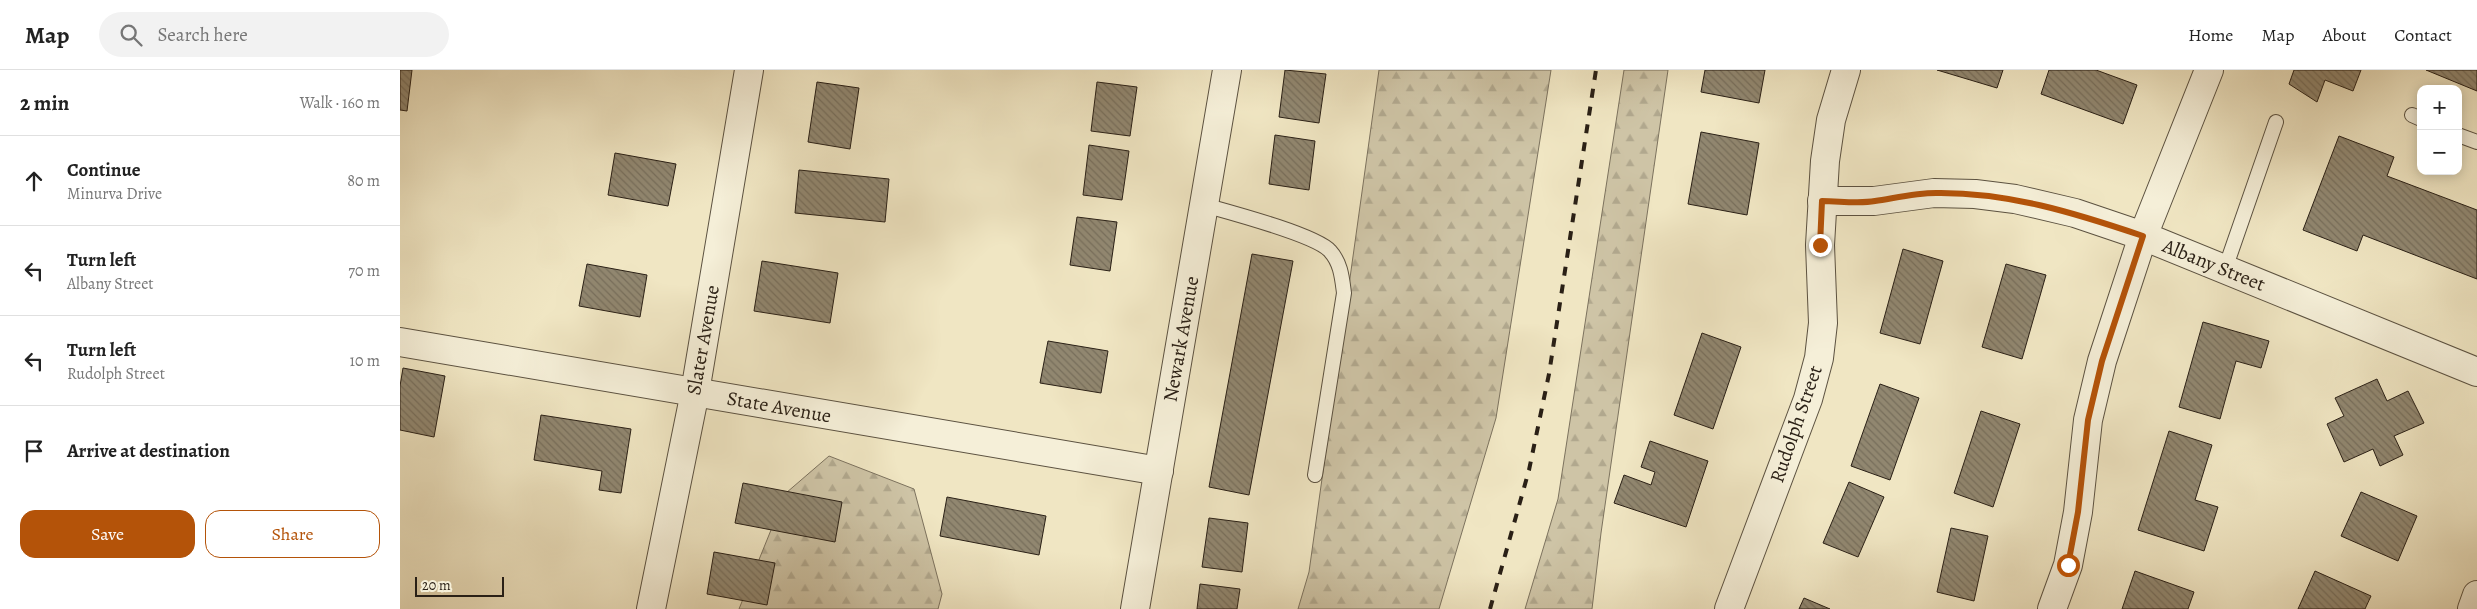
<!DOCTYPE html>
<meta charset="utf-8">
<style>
:root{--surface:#fff;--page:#f2f2f2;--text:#222;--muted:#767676;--line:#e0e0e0;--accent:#b45309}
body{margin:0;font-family:Alegreya,serif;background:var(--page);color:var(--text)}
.controls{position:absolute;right:15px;top:15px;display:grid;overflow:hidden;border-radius:10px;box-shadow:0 2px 12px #0003}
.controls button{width:45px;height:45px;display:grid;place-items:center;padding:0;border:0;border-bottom:1px solid var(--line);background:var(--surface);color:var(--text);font:25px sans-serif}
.scale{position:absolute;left:15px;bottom:12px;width:89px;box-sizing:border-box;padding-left:5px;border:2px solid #2a2016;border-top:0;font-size:14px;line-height:18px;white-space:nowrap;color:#2a2016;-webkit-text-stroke:4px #f5efd8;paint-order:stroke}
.stop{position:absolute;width:15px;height:15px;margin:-11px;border:4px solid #b45309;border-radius:50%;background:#fff}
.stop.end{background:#b45309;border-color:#fff;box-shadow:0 1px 5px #0008}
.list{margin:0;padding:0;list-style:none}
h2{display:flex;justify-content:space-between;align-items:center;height:65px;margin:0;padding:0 20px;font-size:21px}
h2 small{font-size:16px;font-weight:400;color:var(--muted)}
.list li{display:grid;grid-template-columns:32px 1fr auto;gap:15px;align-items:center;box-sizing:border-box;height:90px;padding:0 20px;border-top:1px solid var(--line)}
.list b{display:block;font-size:19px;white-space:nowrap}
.list p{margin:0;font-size:16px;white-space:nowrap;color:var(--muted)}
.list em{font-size:16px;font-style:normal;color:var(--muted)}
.actions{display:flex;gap:10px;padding:15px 20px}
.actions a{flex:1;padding:11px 0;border:1px solid var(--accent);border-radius:15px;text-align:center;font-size:18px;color:var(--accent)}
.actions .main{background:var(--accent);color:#fff}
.icon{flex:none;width:28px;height:28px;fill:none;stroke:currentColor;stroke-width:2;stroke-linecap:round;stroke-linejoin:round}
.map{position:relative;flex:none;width:2077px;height:539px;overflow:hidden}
header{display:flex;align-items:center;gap:30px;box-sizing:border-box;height:70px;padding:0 25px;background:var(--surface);border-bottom:1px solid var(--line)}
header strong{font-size:24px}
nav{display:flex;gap:28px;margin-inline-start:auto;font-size:18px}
.search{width:350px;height:45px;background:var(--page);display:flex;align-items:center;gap:12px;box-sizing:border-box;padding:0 18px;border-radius:28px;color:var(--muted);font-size:19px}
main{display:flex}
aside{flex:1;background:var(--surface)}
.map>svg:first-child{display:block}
</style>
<header>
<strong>Map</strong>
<div class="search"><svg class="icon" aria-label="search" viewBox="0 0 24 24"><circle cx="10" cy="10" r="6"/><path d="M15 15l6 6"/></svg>Search here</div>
<nav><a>Home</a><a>Map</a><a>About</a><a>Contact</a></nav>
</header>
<main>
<aside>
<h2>2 min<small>Walk · 160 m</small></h2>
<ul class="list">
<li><svg class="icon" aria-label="ahead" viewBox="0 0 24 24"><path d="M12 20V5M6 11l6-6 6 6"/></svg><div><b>Continue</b><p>Minurva Drive</p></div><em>80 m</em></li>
<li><svg class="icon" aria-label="left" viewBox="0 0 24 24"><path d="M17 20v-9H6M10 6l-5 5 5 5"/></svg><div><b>Turn left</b><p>Albany Street</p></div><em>70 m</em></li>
<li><svg class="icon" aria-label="left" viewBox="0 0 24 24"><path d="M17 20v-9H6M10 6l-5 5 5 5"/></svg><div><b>Turn left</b><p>Rudolph Street</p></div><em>10 m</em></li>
<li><svg class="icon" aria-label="arrive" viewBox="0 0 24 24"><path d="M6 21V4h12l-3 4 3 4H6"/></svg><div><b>Arrive at destination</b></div></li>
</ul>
<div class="actions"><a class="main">Save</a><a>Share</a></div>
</aside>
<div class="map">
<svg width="2077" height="539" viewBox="0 0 2077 539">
<defs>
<pattern id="forest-firs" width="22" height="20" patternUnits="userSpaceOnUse" patternTransform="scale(1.25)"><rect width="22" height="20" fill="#cec4a6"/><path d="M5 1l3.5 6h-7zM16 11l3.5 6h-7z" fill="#b1a88e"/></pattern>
<pattern id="building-back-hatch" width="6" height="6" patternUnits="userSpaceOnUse" patternTransform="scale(1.25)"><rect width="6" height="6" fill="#918770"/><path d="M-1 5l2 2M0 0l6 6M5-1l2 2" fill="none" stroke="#776e5b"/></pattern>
</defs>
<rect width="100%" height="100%" fill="#f0e6c3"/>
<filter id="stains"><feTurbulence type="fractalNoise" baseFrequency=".004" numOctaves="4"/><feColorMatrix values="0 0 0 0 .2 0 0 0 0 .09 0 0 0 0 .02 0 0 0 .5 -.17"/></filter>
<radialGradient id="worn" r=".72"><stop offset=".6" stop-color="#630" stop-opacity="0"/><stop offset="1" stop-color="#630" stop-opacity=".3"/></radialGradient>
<g fill="url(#forest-firs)" stroke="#7c725e">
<path d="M979,0h172l-55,348 -57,191h-141l11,-37z"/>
<path d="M1224,0h44l-67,463 -9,76h-67l33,-110z"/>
<path d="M429,386l85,33 28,105 -4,15h-199l47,-116z"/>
</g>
<g fill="url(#building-back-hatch)" stroke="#2a2016">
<path d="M0,0h12l-5,41 -7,-1z"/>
<path d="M885,0l41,4 -7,49 -40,-6z"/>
<path d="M1305,0h60l-6,33 -58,-11z"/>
<path d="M1537,0h66l-6,18z"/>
<path d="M1649,0h47l41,15 -14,39 -82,-30z"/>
<path d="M1894,0h67l-8,21 -28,-11 -8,22 -28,-18z"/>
<path d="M2026,0h51v21z"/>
<path d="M417,12l42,6 -9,61 -42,-7z"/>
<path d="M697,12l40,5 -7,49 -39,-5z"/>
<path d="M1301,62l58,11 -12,72 -59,-11z"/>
<path d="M875,65l40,6 -6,49 -40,-6z"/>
<path d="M1939,66l55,21 -7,19 90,34v69l-114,-44 -6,16 -54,-21z"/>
<path d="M689,75l40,6 -7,49 -39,-5z"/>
<path d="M215,83l61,11 -8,42 -60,-11z"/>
<path d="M399,100l90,9 -4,43 -90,-9z"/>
<path d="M677,147l40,5 -7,49 -40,-6z"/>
<path d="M1503,179l40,12 -23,83 -40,-11z"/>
<path d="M852,184l41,7 -44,234 -40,-8z"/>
<path d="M362,191l76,12 -8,50 -76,-12z"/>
<path d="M187,194l60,11 -7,42 -61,-11z"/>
<path d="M1606,194l40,11 -24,84 -40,-12z"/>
<path d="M1803,252l66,19 -8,27 -25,-7 -16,58 -41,-12z"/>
<path d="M1302,263l39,14 -28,82 -39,-14z"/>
<path d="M648,271l60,10 -7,42 -61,-10z"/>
<path d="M3,298l42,8 -11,61 -34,-7v-44z"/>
<path d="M1977,309l10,22 21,-10 16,32 -30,13 9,19 -23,11 -7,-17 -29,13 -17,-38 17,-8 -9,-18z"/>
<path d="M1480,314l39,14 -29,82 -39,-14z"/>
<path d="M1581,341l39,13 -27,83 -39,-14z"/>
<path d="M141,345l90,14 -10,64 -22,-3 3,-19 -68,-11z"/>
<path d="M1769,361l43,14 -17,55 23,7 -14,44 -66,-21z"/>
<path d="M1250,371l58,20 -22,66 -72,-24 10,-28 27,10 4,-13 -14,-5z"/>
<path d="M1449,412l35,15 -26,60 -35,-14z"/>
<path d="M343,413l99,19 -7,40 -100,-19z"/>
<path d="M1961,422l56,24 -19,45 -57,-25z"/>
<path d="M547,427l99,19 -7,39 -99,-19z"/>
<path d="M809,448l39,5 -6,49 -40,-5z"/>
<path d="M1551,458l37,8 -14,65 -37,-9z"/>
<path d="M314,482l61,11 -8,42 -60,-11z"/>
<path d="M1735,501l59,21 -6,17h-66z"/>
<path d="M1915,501l56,25 -6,13h-67z"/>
<path d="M800,514l40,5 -3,20h-40z"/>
<path d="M1404,528l26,11h-31z"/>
</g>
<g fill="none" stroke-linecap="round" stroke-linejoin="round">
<g stroke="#5c5241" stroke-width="16">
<g id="service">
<path d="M2012,45l9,4"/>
<path d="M2058,65l19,7"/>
<path d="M804,135c25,7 112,30 126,46 11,12 12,27 14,42l-29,182"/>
<path d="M1825,199l51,-147"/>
</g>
</g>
<g stroke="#5c5241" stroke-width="30">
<g id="minor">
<path d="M1422,131h52l60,-8 41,1 40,5 60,14 68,23 334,136"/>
<path d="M0,272l759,129"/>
<path d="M251,539l44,-217 54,-322"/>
<path d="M735,539l92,-539"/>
<path d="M1329,539l79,-210 11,-41 4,-35 -3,-78 5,-84 6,-41 15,-50"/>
<path d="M1652,539l16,-44 10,-53 10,-92 14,-59 41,-125 66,-166"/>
</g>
</g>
<g stroke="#5c5241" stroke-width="30">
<path id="tertiary" d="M2072,539l5,-14"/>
</g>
<use href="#service" stroke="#f5efd8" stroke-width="14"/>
<use href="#minor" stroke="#f5efd8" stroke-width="28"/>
<use href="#tertiary" stroke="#f5efd8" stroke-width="28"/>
<path stroke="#2a2016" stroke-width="4" stroke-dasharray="9 9" stroke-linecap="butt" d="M1090,539l39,-139 20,-96 47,-304"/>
</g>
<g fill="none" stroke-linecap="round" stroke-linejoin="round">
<path stroke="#b45309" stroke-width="6" d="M1420,175l2,-44c17,0 37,3 53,0 20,-3 40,-8 61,-8 72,-1 139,20 207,43l-41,125 -14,59 -10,92 -10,53"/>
</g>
<g text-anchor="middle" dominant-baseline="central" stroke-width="5" stroke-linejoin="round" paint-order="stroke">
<g font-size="20" fill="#2a2016" stroke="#f5efd8">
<text transform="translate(1814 195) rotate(22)">Albany Street</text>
<text transform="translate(781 269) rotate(-80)">Newark Avenue</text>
<text transform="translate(303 270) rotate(-80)">Slater Avenue</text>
<text transform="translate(379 337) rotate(10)">State Avenue</text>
<text transform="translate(1396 354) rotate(-71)">Rudolph Street</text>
</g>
</g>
<rect width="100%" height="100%" filter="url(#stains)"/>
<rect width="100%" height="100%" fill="url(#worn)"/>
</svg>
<div class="controls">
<button>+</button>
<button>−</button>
</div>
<div class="scale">20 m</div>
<div class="stop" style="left:1668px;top:495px"></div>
<div class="stop end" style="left:1420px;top:175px"></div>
</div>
</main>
